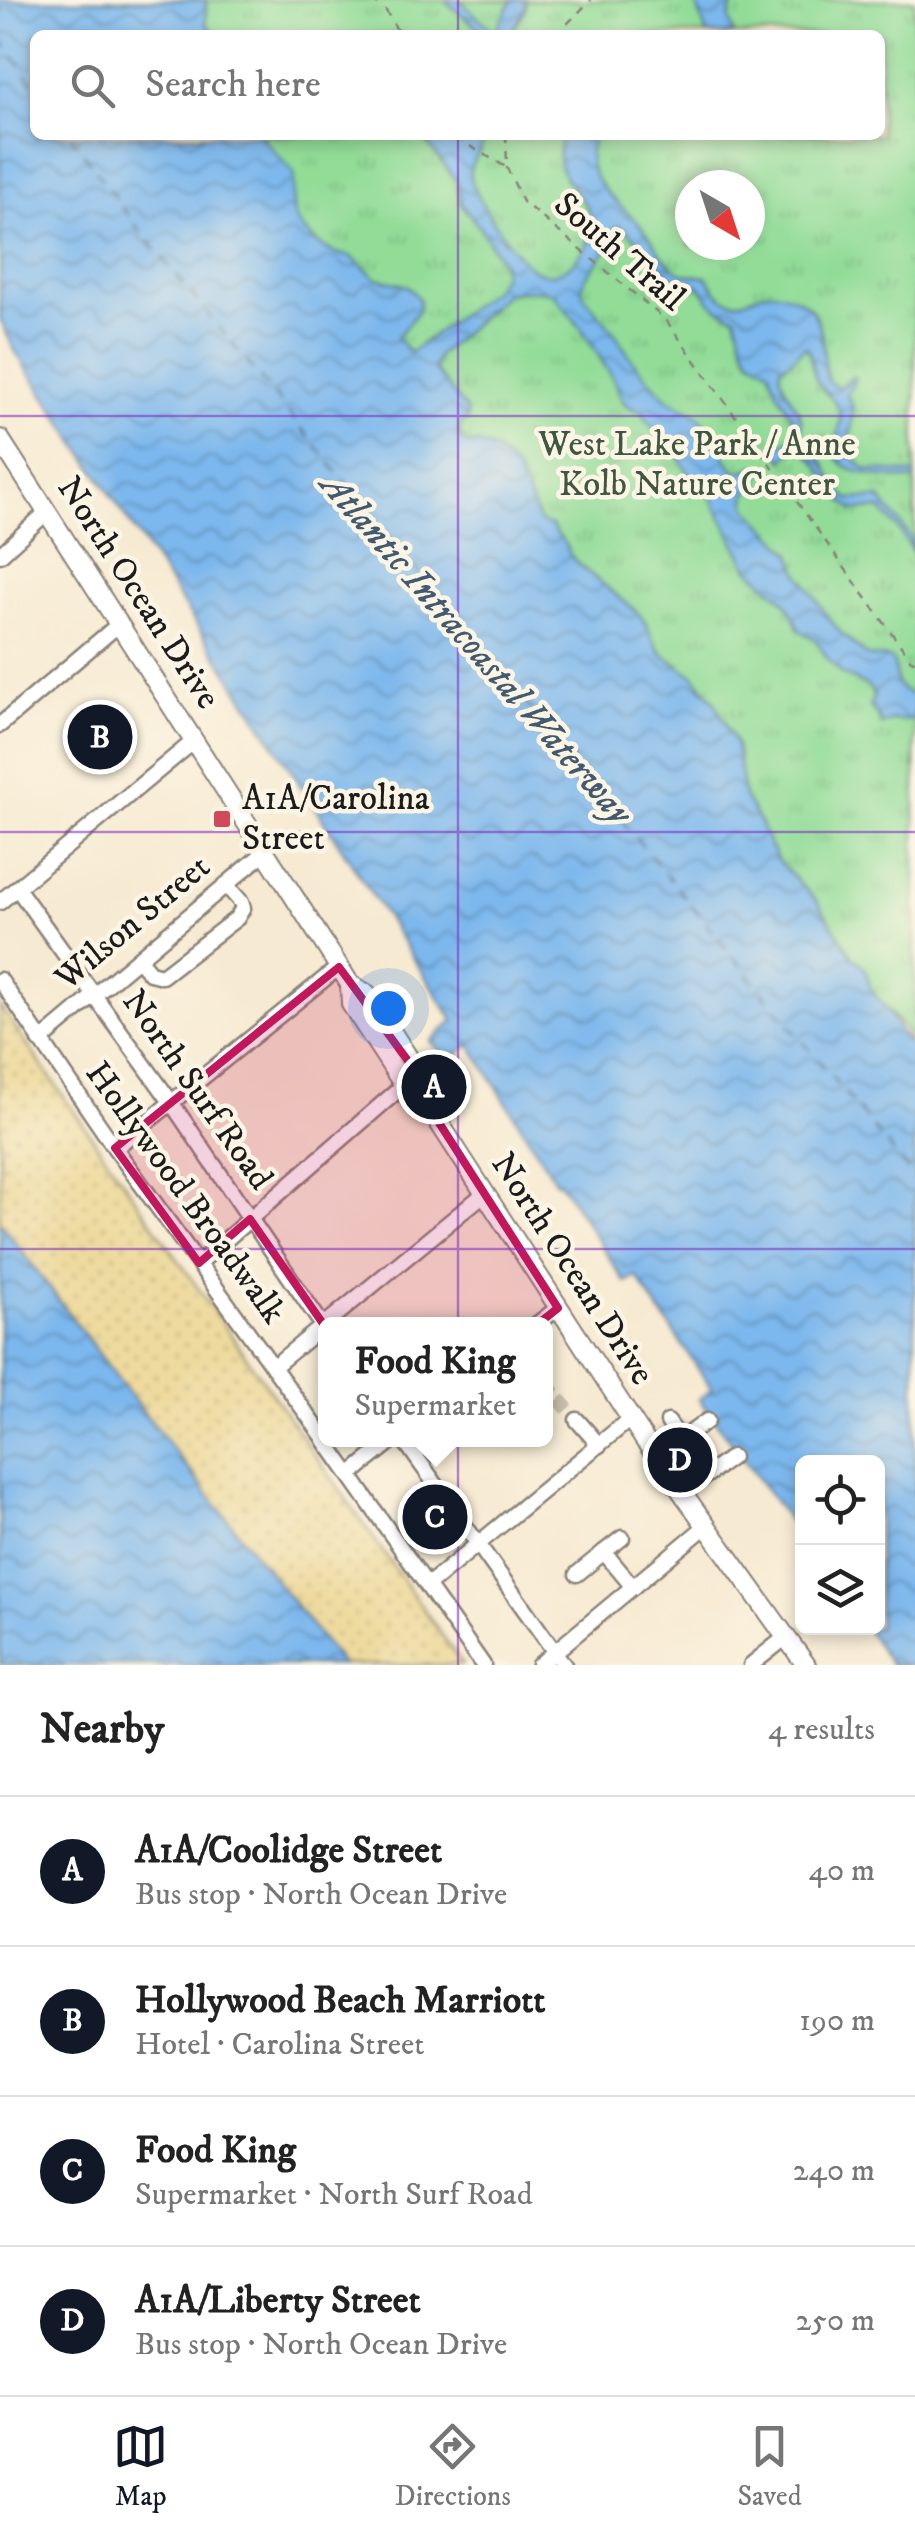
<!DOCTYPE html>
<meta charset="utf-8">
<style>
:root{--surface:#fff;--page:#f6f6f6;--text:#222;--muted:#767676;--line:#e0e0e0;--accent:#111827}
body{margin:0;font-family:"IM FELL DW Pica",serif;background:var(--page);color:var(--text)}
.controls{position:absolute;right:30px;bottom:30px;display:grid;overflow:hidden;border-radius:15px;box-shadow:0 5px 15px #0003}
.controls button{width:90px;height:90px;display:grid;place-items:center;padding:0;border:0;border-bottom:2px solid var(--line);background:var(--surface);color:var(--text);font:50px sans-serif}
.compass{position:absolute;left:675px;top:170px;width:90px;height:90px;border-radius:50%;background:var(--surface);box-shadow:0 5px 15px #0003;rotate:141deg}
.you{position:absolute;left:388px;top:1008px;width:35px;height:35px;margin:-25px;border:8px solid #fff;border-radius:50%;background:#1a73e8;box-shadow:0 0 0 15px #1a73e833}
.badge{display:grid;place-items:center;width:65px;height:65px;border-radius:50%;background:var(--accent);color:#fff;font-size:32px;font-weight:700}
.pin{position:absolute;translate:-50% -50%;border:5px solid #fff;box-shadow:0 2px 10px #0006}
.popup{position:absolute;left:318px;top:1317px;width:235px;height:130px;box-sizing:border-box;display:grid;place-content:center;border-radius:15px;background:var(--surface);filter:drop-shadow(0 2px 8px #0005);font-size:32px;white-space:nowrap;color:var(--muted)}
.popup b{font-size:38px;color:var(--text)}
.popup::after{content:'';position:absolute;left:50%;top:100%;margin-left:-20px;border:20px solid transparent;border-top-color:var(--surface)}
.list{margin:0;padding:0;list-style:none}
h2{display:flex;justify-content:space-between;align-items:center;height:130px;margin:0;padding:0 40px;font-size:42px}
h2 small{font-size:32px;font-weight:400;color:var(--muted)}
.list li{display:grid;grid-template-columns:65px 1fr auto;gap:30px;align-items:center;box-sizing:border-box;height:150px;padding:0 40px;border-top:2px solid var(--line)}
.list b{display:block;font-size:38px;white-space:nowrap}
.list p{margin:0;font-size:32px;white-space:nowrap;color:var(--muted)}
.list em{font-size:32px;font-style:normal;color:var(--muted)}
.icon{flex:none;width:55px;height:55px;fill:none;stroke:currentColor;stroke-width:2;stroke-linecap:round;stroke-linejoin:round}
.map{position:relative;flex:none;width:915px;height:1665px;overflow:hidden}
.search{position:absolute;background:var(--surface);box-shadow:0 5px 15px #0003;left:30px;right:30px;top:30px;height:110px;display:flex;align-items:center;gap:25px;box-sizing:border-box;padding:0 35px;border-radius:15px;color:var(--muted);font-size:38px}
.sheet{height:730px;background:var(--surface)}
nav{display:flex;justify-content:space-around;align-items:center;box-sizing:border-box;height:140px;border-top:2px solid var(--line);background:var(--surface);font-size:28px;color:var(--muted)}
nav a{display:grid;justify-items:center;gap:5px}
nav .on{color:var(--accent)}
.map>svg:first-child{display:block}
</style>
<div class="map">
<svg width="915" height="1665" viewBox="0 0 915 1665">
<defs>
<pattern id="sand-dots" width="8" height="8" patternUnits="userSpaceOnUse" patternTransform="scale(2.5)"><rect width="8" height="8" fill="#eeda9e"/><path d="M2 2h.1M6 6h.1" fill="none" stroke="#ccba88" stroke-width="1.8" stroke-linecap="round"/></pattern>
<pattern id="park-tufts" width="24" height="20" patternUnits="userSpaceOnUse" patternTransform="scale(2.5)"><rect width="24" height="20" fill="#92dc98"/><path d="M3 7l-1-3M5 7V3M7 7l1-3M15 17l-1-3M17 17v-4M19 17l1-3" fill="none" stroke="#7dbc82"/></pattern>
<pattern id="water-waves" width="16" height="10" patternUnits="userSpaceOnUse" patternTransform="scale(2.5)"><rect width="16" height="10" fill="#7bb7ed"/><path d="M0 5q4-4 8 0t8 0" fill="none" stroke="#6494bf"/></pattern>
</defs>
<rect width="100%" height="100%" fill="#fcf5e5"/>
<filter id="ink" filterUnits="userSpaceOnUse"><feTurbulence type="fractalNoise" baseFrequency=".01" numOctaves="2"/><feDisplacementMap in="SourceGraphic" scale="20" xChannelSelector="R" yChannelSelector="G"/><feConvolveMatrix kernelMatrix="1 2 1 2 8 2 1 2 1" color-interpolation-filters="sRGB"/></filter>
<filter id="wash" filterUnits="userSpaceOnUse"><feTurbulence type="fractalNoise" baseFrequency=".0048" numOctaves="4" result="noise"/><feDisplacementMap in="SourceGraphic" scale="40" xChannelSelector="R" yChannelSelector="G"/><feGaussianBlur stdDeviation="2.25" result="paint"/><feColorMatrix in="noise" values="0 0 0 0 0 0 0 0 0 0 0 0 0 0 0 0 0 1.4 0 .05"/><feComposite in="paint" operator="in"/></filter>
<g filter="url(#wash)">
<rect width="100%" height="100%" fill="#f7ead2"/>
<path fill="url(#sand-dots)" stroke="#857b5d" stroke-width="2.5" d="M0,1006l414,590 49,69h-121l-225,-287 -117,-156z"/>
<path fill="url(#park-tufts)" stroke="#577c5a" stroke-width="2.5" fill-rule="evenodd" d="M82,0h833v1041l-537,-609 -203,-297h705v-100h-774zM690,185h60v60h-60z"/>
<g fill="url(#water-waves)" stroke="#4c6a84" stroke-width="2.5">
<path d="M0,0h206v25l14,10h-185v100h225l34,38c0,12 -3,30 0,41 7,21 37,42 57,42l25,22 32,8 11,13v11l-22,27 13,16 84,-64 9,-14 -1,-12 -21,-34 -20,-25 -3,-21 -37,-48h23l8,6 8,2 10,-8h16c-2,17 -19,28 -16,41 5,22 46,83 65,94 22,13 46,-10 54,-30 13,-36 -22,-46 -29,-75 -3,-10 -1,-20 2,-30h34c-24,38 23,67 45,91 13,14 20,33 35,44 9,6 21,5 31,7 6,8 11,20 21,23 23,8 31,-21 67,-2 7,3 14,8 18,14 13,19 9,48 15,69l10,7 15,-12 2,3 -8,16 6,12 -3,42 3,9 13,11 49,5v6c-19,-2 -82,-3 -80,-32 1,-14 9,-24 4,-38 -4,-13 -19,-19 -23,-31 -4,-9 -5,-21 -8,-31l-4,-1 -10,11 -12,8 -2,7 3,10 18,34 1,20 22,26 13,26 12,10 31,-1 31,39 4,19 -14,-24 -21,-23 -27,1c-24,-17 -29,-46 -53,-62l-5,1 -12,11 -7,-11 17,-13c5,-20 -10,-31 -18,-49 -1,-2 -5,-15 -5,-17l-20,-12 -7,-15 -7,-27c-11,-4 -20,-7 -27,-16 -3,-5 -5,-10 -9,-13 -12,-10 -21,-2 -36,-17 -15,-15 -26,-33 -45,-44l-3,2 -10,23 -21,27 -3,9 2,9 30,36 18,28 22,25 14,14 29,16 9,10 11,15 12,24 9,8 17,-5 6,8c-5,13 -20,17 -13,33l44,46 6,17 30,46 12,15 27,24c31,3 25,-3 30,28l7,7 11,4v26l-22,-1 -12,5 -3,-9 -5,-4 1,-4 -4,-1 4,-12 -6,-8 -26,-13 -15,-16 -11,-18 -17,-10 -8,-19 -8,-12 -34,-30 -38,-72 -20,-18 -13,-24 -30,-33 -5,-10 -15,-5 -5,-6 -12,-26 -28,-44 -29,-37 -12,-4 -23,1 -13,3 -68,62 -4,13 33,42v9c-8,5 -9,8 -7,17l9,8 7,-2 19,7 20,18 25,54 11,4 12,15 8,15 12,12 54,44 9,11 6,15 11,17 30,20 22,27 21,43 8,51 16,27 9,21 10,18 38,39 36,56 12,11 6,22 14,17 16,26 14,15v617h-24l-26,-37h13v-166h-76v76l-103,-139 13,-10 -76,-113 -11,6 -66,-101 -3,1 -86,-138 -21,17 -18,-20 23,-20 -304,-468 -135,-202 -15,-32z"/>
<path d="M444,0h15l36,32 17,-32h14l-1,10 -15,25h-24z"/>
<path d="M695,0h40l-6,16 5,19h-27z"/>
<path d="M0,1222l117,156 225,287h-342z"/>
</g>
<g fill="none" stroke-linecap="round" stroke-linejoin="round">
<g stroke="#425a70" stroke-width="2.5" stroke-dasharray="12 10" stroke-linecap="butt">
<path d="M0,38l35,48"/>
<path d="M70,135l62,86 783,958"/>
</g>
</g>
</g>
<g filter="url(#ink)">
<g fill="none" stroke-linecap="round" stroke-linejoin="round">
<path stroke="#cbc1ae" stroke-width="14" stroke-dasharray="14 7" stroke-linecap="butt" d="M545,1383l32,37"/>
<g stroke="#8a8377" stroke-width="19">
<g id="minor">
<path d="M0,555l47,-43"/>
<path d="M0,725l119,-101"/>
<path d="M17,888l154,214 154,227"/>
<path d="M0,902l194,-161"/>
<path d="M138,959l12,14 12,3 75,-58 6,-10 -2,-6 -15,-17"/>
<path d="M0,980l115,168 210,291"/>
<path d="M40,1041l225,-189"/>
<path d="M115,1148l224,-181"/>
<path d="M199,1263l205,-178"/>
<path d="M537,1324l21,-16"/>
<path d="M273,1367l212,-174"/>
<path d="M577,1420l22,25"/>
<path d="M668,1422l38,53"/>
<path d="M325,1440l158,225"/>
<path d="M404,1440l160,225"/>
<path d="M681,1440l26,-19"/>
<path d="M351,1474l42,-34"/>
<path d="M682,1493l50,-36"/>
<path d="M604,1552l18,-14"/>
<path d="M577,1574l27,-22 29,35"/>
<path d="M428,1585l202,-166"/>
<path d="M539,1665l167,-139"/>
<path d="M751,1665l35,-28"/>
</g>
</g>
<g stroke="#8a8377" stroke-width="22">
<g id="major">
<path d="M0,439l350,545 17,10 61,94 -3,13"/>
<path d="M350,984l1,20 62,95 12,2 219,338 162,226"/>
</g>
</g>
<g stroke="#8a8377" stroke-width="2.5" stroke-dasharray="8 8" stroke-linecap="butt">
<path d="M372,0l14,11 14,24"/>
<path d="M556,35l35,-35"/>
<path d="M459,135l4,7 43,25"/>
<path d="M506,135l1,33 16,34 143,118 245,340 4,1"/>
</g>
<use href="#minor" stroke="#fff" stroke-width="14"/>
<use href="#major" stroke="#fff" stroke-width="18"/>
</g>
</g>
<path fill="#c2185b" fill-opacity="0.2" stroke="#c2185b" stroke-width="8" stroke-linejoin="round" d="M339,967l89,121 -3,13 133,207 -158,126 -150,-215 -51,44 -84,-115z"/>
<path fill="none" stroke="#7b2cbf" stroke-width="2.5" stroke-opacity="0.55" d="M458,0v35M458,135v1530M0,416h915M0,832h915M0,1249h915"/>
<rect fill="#d1495b" stroke="#fcf5e5" stroke-width="4" x="212" y="809" width="20" height="20" rx="5"/>
<g text-anchor="middle" dominant-baseline="central" stroke-width="9" stroke-linejoin="round" paint-order="stroke">
<g font-size="35" fill="#1c1c1c" stroke="#fcf5e5">
<text transform="translate(619 252) rotate(41)">South Trail</text>
<text transform="translate(138 593) rotate(57)">North Ocean Drive</text>
<text transform="translate(133 923) rotate(-40)">Wilson Street</text>
<text transform="translate(197 1090) rotate(55)">North Surf Road</text>
<text transform="translate(185 1193) rotate(54)">Hollywood Broadwalk</text>
<text transform="translate(572 1269) rotate(57)">North Ocean Drive</text>
</g>
<g font-size="35" fill="#3f5641" stroke="#fcf5e5">
<text x="697" y="445">West Lake Park / Anne<tspan x="697" dy="40">Kolb Nature Center</tspan></text>
</g>
<g font-size="35" fill="#1c1c1c" stroke="#fcf5e5" text-anchor="start">
<text x="242" y="799">A1A/Carolina<tspan x="242" dy="40">Street</tspan></text>
</g>
<g font-size="38" font-style="italic" fill="#425a70" stroke="#fcf5e5">
<text transform="translate(476 649) rotate(49)">Atlantic Intracoastal Waterway</text>
</g>
</g>
</svg>
<div class="controls">
<button><svg class="icon" aria-label="locate" viewBox="0 0 24 24"><circle cx="12" cy="12" r="6"/><path d="M12 2v4M12 18v4M2 12h4M18 12h4"/></svg></button>
<button><svg class="icon" aria-label="layers" viewBox="0 0 24 24"><path d="M12 4l9 5-9 5-9-5zM3 14l9 5 9-5"/></svg></button>
</div>
<svg class="compass" viewBox="-18 -18 36 36"><path d="M0-13l5 13h-10z" fill="#e53935"/><path d="M0 13l5-13h-10z" fill="#767676"/></svg>
<div class="you"></div>
<div class="pin badge" style="left:434px;top:1087px">A</div>
<div class="pin badge" style="left:100px;top:737px">B</div>
<div class="pin badge" style="left:435px;top:1517px">C</div>
<div class="popup"><b>Food King</b>Supermarket</div>
<div class="pin badge" style="left:680px;top:1460px">D</div>
<div class="search"><svg class="icon" aria-label="search" viewBox="0 0 24 24"><circle cx="10" cy="10" r="6"/><path d="M15 15l6 6"/></svg>Search here</div>
</div>
<section class="sheet">
<h2>Nearby<small>4 results</small></h2>
<ul class="list">
<li><span class="badge">A</span><div><b>A1A/Coolidge Street</b><p>Bus stop · North Ocean Drive</p></div><em>40 m</em></li>
<li><span class="badge">B</span><div><b>Hollywood Beach Marriott</b><p>Hotel · Carolina Street</p></div><em>190 m</em></li>
<li><span class="badge">C</span><div><b>Food King</b><p>Supermarket · North Surf Road</p></div><em>240 m</em></li>
<li><span class="badge">D</span><div><b>A1A/Liberty Street</b><p>Bus stop · North Ocean Drive</p></div><em>250 m</em></li>
</ul>
</section>
<nav>
<a class="on"><svg class="icon" aria-label="map" viewBox="0 0 24 24"><path d="M3 6l6-2 6 2 6-2v14l-6 2-6-2-6 2zM9 4v14M15 6v14"/></svg>Map</a>
<a><svg class="icon" aria-label="directions" viewBox="0 0 24 24"><path d="M12 3l9 9-9 9-9-9zM9 14v-3h6M13 9l2 2-2 2"/></svg>Directions</a>
<a><svg class="icon" aria-label="saved" viewBox="0 0 24 24"><path d="M7 4h10v16l-5-4-5 4z"/></svg>Saved</a>
</nav>
